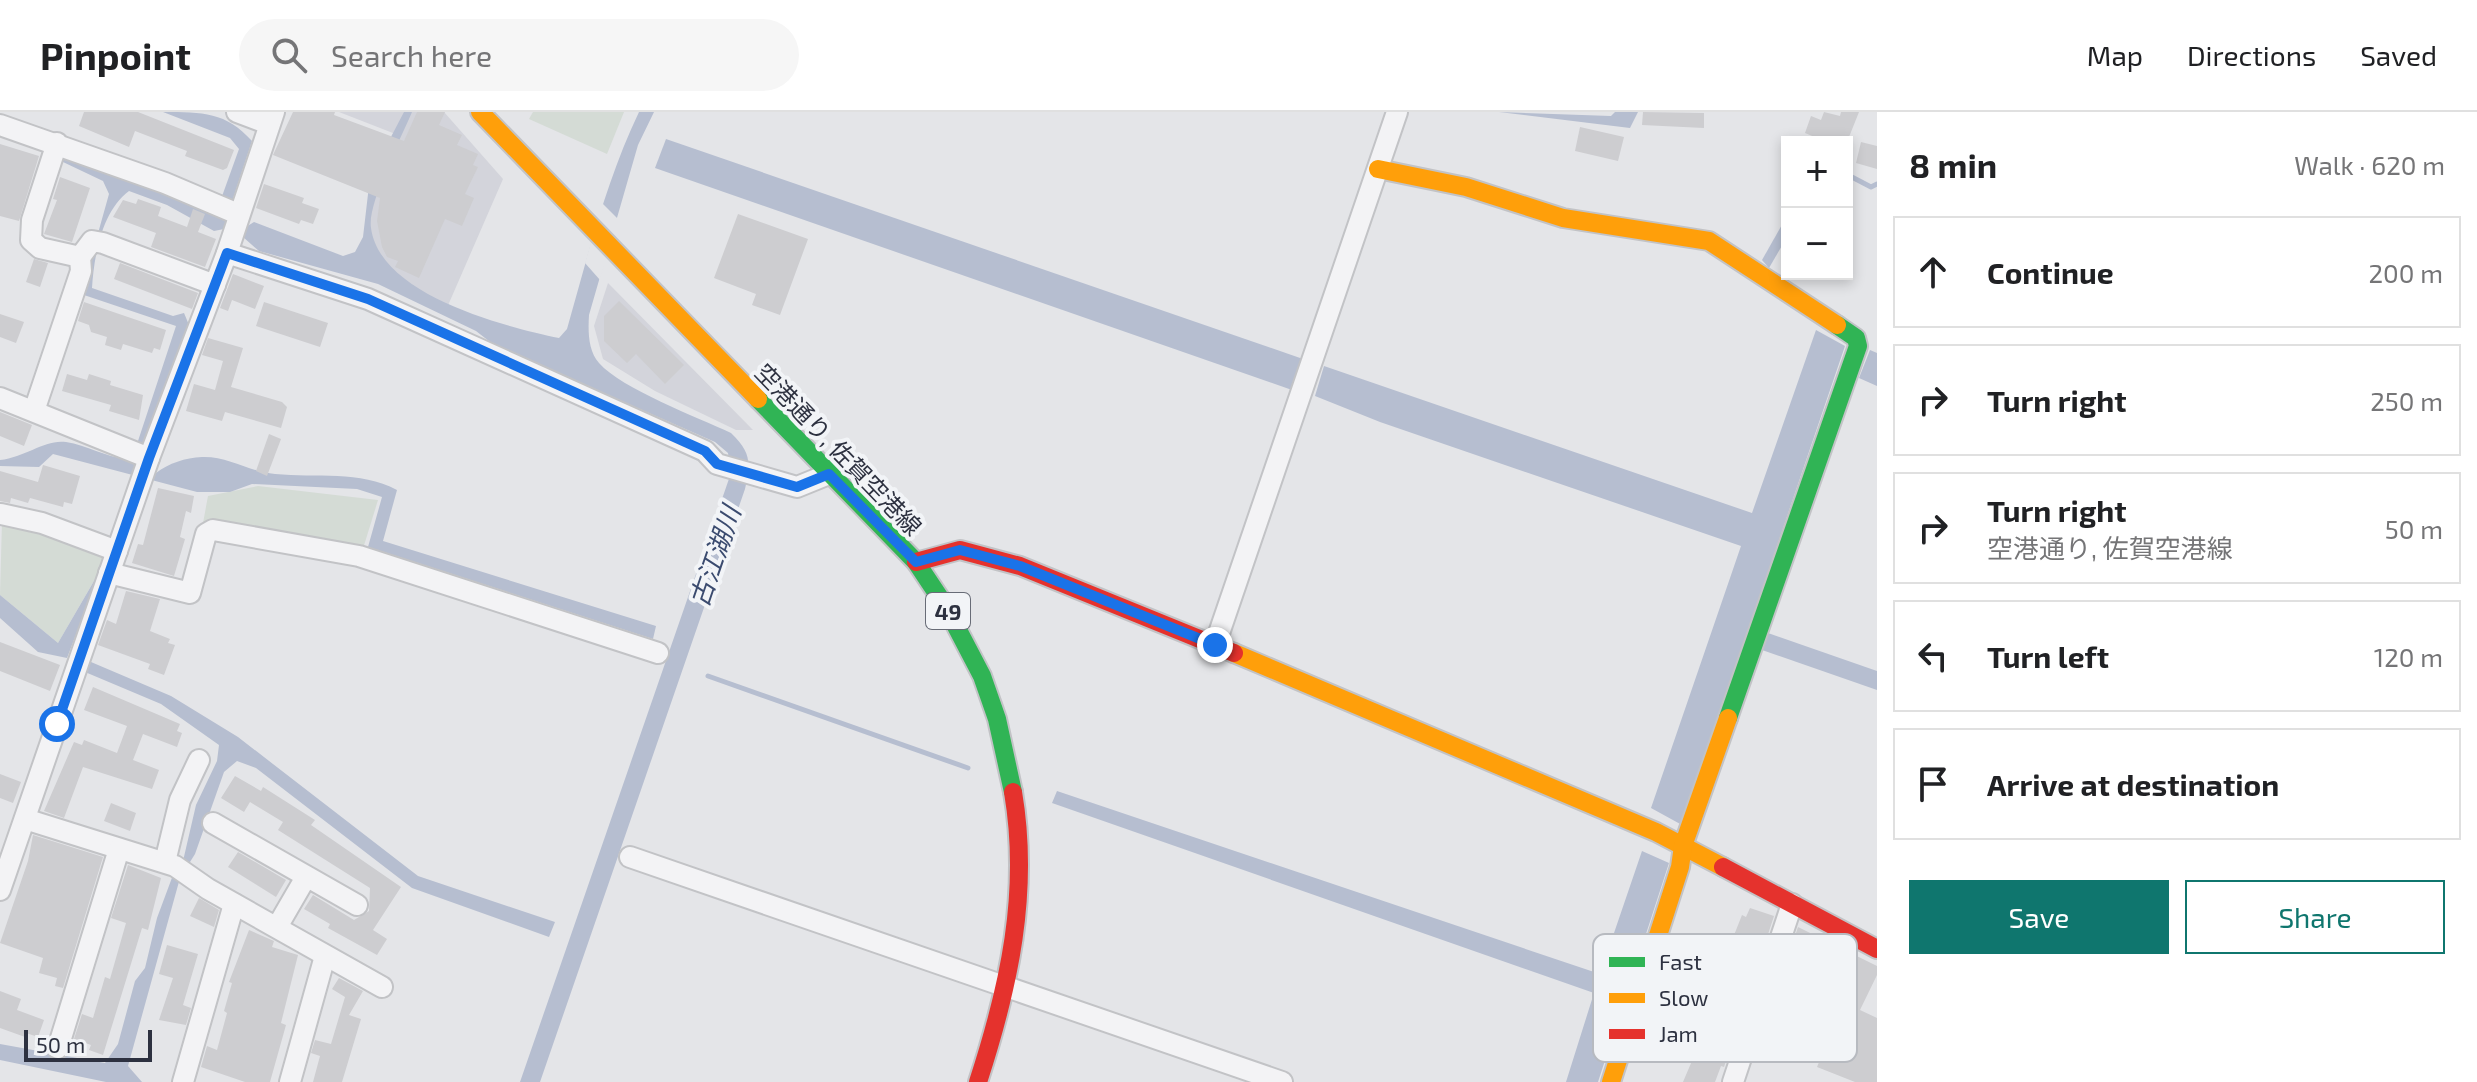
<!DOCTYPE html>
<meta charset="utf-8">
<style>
:root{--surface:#fff;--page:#f6f6f6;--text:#202124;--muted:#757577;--line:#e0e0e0;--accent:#0f766e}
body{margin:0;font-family:"Exo 2","Noto Sans JP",sans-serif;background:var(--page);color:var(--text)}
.controls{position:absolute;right:24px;top:24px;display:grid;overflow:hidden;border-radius:0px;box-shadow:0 4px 12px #0003}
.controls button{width:72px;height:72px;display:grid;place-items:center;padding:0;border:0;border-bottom:2px solid var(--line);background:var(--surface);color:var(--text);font:40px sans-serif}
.scale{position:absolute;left:24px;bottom:20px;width:128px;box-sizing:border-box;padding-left:8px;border:4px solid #2d3140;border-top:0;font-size:22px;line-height:28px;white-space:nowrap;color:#2d3140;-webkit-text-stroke:6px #f2f4f7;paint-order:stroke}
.stop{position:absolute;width:24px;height:24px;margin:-18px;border:6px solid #1a73e8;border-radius:50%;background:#fff}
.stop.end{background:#1a73e8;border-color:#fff;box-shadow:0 2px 8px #0008}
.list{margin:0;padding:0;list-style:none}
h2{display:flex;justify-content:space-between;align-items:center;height:104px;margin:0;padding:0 32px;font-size:34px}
h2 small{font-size:26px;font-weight:400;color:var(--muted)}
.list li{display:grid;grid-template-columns:52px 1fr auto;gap:24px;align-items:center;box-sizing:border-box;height:112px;margin:0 16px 16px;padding:0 16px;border:2px solid var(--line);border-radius:0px}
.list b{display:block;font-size:30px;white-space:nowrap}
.list p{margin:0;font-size:26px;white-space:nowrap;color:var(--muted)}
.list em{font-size:26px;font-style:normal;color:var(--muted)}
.actions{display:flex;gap:16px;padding:24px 32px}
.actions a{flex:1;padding:18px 0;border:2px solid var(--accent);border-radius:0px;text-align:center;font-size:28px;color:var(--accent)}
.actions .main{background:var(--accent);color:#fff}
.icon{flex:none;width:44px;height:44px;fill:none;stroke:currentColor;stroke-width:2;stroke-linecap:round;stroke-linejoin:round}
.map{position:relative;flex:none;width:1877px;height:970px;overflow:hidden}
header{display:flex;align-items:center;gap:48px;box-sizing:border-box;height:112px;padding:0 40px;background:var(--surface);border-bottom:2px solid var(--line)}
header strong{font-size:38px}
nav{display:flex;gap:44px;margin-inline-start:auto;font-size:28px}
.search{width:560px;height:72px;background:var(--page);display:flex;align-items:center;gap:20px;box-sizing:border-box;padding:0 28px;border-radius:44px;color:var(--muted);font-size:30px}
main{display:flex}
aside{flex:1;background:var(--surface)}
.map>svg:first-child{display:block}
</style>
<header>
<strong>Pinpoint</strong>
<div class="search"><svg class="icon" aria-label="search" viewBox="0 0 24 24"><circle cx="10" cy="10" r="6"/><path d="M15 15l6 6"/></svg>Search here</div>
<nav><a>Map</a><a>Directions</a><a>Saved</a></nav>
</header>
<main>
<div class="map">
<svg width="1877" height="970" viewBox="0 0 1877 970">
<rect width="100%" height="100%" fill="#e4e5e8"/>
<g fill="#d3d4db">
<path d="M339,0h105l59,67 -57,131 -79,-43v-53l31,-79z"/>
<path d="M608,171l145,147h-17l-81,-39 -52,-32 -9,-33z"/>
</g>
<g fill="#d4dbd5">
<path d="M533,0h91l-17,42 -78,-35z"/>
<path d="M258,374l120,14 -16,52 -159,-29 5,-27z"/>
<path d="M2,409l34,7 73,27 -51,88 -58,-48z"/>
</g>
<g fill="#b6bed0">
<path d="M163,0c40,0 63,0 89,29l-26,79 20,7 8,-5 89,34 12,-4 8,-15 7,-60 34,-65h8c-10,24 -45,92 -41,116 9,67 132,98 188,110l8,-9c21,-74 39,-148 72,-217h15l-16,33 -49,170c-1,16 -1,36 10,48 23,26 98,54 132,70 20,19 20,30 14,56l-205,593h-20l211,-609 -3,-20 -13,-11 -221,-97 -18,-14 -98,-47 -119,-33 -16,-14 -19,-8 -10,2 -47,-26 -38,-14c-27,20 -35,64 -37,97l81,28 11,-3 5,12 -51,141 18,7c13,-10 29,-15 46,-16 26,-1 48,15 73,17 41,4 85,-4 122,16l-14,51 273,85 -3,13 -285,-92 14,-50 -25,-8 -105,-5 -22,8h-33l-144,-38 -14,13 -39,-1v-6c26,-3 45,-21 66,-18 21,3 39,15 61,17l11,-18 38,-115 -95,-32 28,-100 -6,-13 -40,-19 -2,-5 62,19 93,37 23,-64 -9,-11z"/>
<path d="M1499,0l112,4 4,-4h23l-8,16z"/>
<path d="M666,27l637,220 -11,31 -637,-222z"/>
<path d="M1787,104v21l-18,31 -7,-8z"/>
<path d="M1816,218l29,16 -163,479 -31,-17 90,-262 -361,-124 -65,-26 9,-30 428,147z"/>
<path d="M1870,238l7,3v33l-18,-8z"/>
<path d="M101,457l-34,89 -29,-6 -38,-34v-23l58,48z"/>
<path d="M1768,521l109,38v19l-115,-40z"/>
<path d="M91,550l80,34 67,41 180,139 137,46 -6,15 -137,-49 -156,-120 -19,-7 -13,11 -29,82 -15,24 -52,188 14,16h-36l-106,-22v-16l105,19 13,-19 17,-63 10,-13 12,-50 16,-43 10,-14 13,-56 21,-44 2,-16 -58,-41 -76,-32z"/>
<path d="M1057,679l543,183 42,-123 27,12 -71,219h-32l28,-89 -542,-190z"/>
</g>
<path fill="#e4e5e8" d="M602,91l16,16 -18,61 -15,-17z"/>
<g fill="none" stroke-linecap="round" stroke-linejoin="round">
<g stroke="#b6bed0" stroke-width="5">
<path d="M1848,63l23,12 6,-3"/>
<path d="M708,564l260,92"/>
</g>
</g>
<g fill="#cdcdd0">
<path d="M84,0h54l96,38 -7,18 -4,2 -38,-14 2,-5 -52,-20 -6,16 -50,-21z"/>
<path d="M293,0h42l-1,3 70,26 13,-29h28l-6,13 23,10 -5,10 21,9 -5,11 5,2 -13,27 9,4 -12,28 -17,-7 -26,59 -24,-11 3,-6 -11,-4 -5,-10 -5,-26 3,-23 -107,-43z"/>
<path d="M1643,0l61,1v15l-62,-3z"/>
<path d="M1824,0l16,4 1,-4h18l-12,30h-32l2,-4 -12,-5 6,-17 10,4z"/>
<path d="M1580,15l44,10 -6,24 -43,-10z"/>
<path d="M1861,30l16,4v23l-21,-6z"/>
<path d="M0,32l39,12 -20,65 -19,-5z"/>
<path d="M60,65l30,11 -18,54 -28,-8 13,-34 -4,-1z"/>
<path d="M264,72l40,14 -2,5 17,6 -6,15 -12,-4 -2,4 -43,-16z"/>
<path d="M138,87l23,8 -3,9 29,11 6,-18 12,5 -7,18 18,7 -11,28 -54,-20 5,-14 -43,-16 10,-17 13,4z"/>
<path d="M738,102l70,25 -28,76 -28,-10 4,-11 -42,-16z"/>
<path d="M34,147l14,4 -8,24 -14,-5z"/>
<path d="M120,151l78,30 -6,16 -78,-30z"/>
<path d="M233,162l31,12 -9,23 -23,-9 -4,11 -8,-3z"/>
<path d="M619,189l65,64 -19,19 -29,-30 -9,9 -23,-22v-25z"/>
<path d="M84,190l82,28 -6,20 -6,-2 -2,5 -29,-9 -2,6 -16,-5 2,-8 -16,-5 -2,-7 -11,-4z"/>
<path d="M264,190l64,21 -8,24 -64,-21z"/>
<path d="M0,202l24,8 -8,21 -16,-6z"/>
<path d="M208,226l35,10 -12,39 51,15 5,5 -6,21 -56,-16 -3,9 -36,-10 8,-27 21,6 8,-29 -21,-6z"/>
<path d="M67,262l20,6 2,-6 22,7 -1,4 33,10 -4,25 -30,-9 2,-6 -49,-14z"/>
<path d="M0,300l32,13 -8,21 -24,-10z"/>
<path d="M269,322l12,5 -14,37 -11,-5z"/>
<path d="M43,353l37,11 -8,28 -8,-2 -1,5 -33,-9 -2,5 -17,-5 -1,5 -10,-2v-30l38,11z"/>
<path d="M158,376l36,8 -3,17 -5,-2 -6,26 5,2 -11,37 -42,-13 6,-19 5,1z"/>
<path d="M126,479l34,8 -10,32 20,8 -2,4 7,2 -11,30 -16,-6 2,-5 -52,-19 9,-25 9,4z"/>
<path d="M0,530l60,23 -10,26 -50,-20z"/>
<path d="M93,575l87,37 -3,7 5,2 -5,14 -34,-13 -10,26 26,10 -7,19 -69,-22 -19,51 -20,-7 30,-69 8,3 2,-5 33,13 10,-27 -43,-16z"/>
<path d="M0,662l21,8 -8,21 -13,-5z"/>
<path d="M235,664l26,15 2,-4 52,33 -4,5 90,62 -28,43 14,9 -10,16 -49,-27 2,-4 -26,-15 9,-14 41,25 15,-9 1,-23 -92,-58 5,-8 -33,-20 -6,10 -23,-14z"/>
<path d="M111,691l25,10 -6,18 -26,-10z"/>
<path d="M33,723l70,22 -40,131 -8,-2 2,-8 -18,-5 4,-15 -43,-15 28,-82z"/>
<path d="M238,740l48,28 -10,17 -48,-30z"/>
<path d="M128,753l33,13 -13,52 -6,-2 -39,127 -14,-5 2,-5 -17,-6 8,-25 11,4 12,-41 5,2 16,-56 -15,-5z"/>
<path d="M199,786l20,12 -5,17 -24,-11z"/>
<path d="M1750,796l24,8 -20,61 -14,-5 -10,25 15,6 -21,64 -3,-1 -6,16h-32l29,-68 -6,-3v-5l36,-91 4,2z"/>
<path d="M1798,815l79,39v9l-17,35 17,8v64h-22l-38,-15 14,-34 -27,-13 -13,34 -32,-9 22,-66 35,15 14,-28 -39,-18z"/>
<path d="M249,818l25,11 -2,6 26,8 -17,68 5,2 -16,57h-25l-44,-15 6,-21 10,4 10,-37 -3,-2 8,-28 -3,-1z"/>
<path d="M167,833l31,9 -15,51 8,3 -5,17 -27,-5 14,-42 -14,-4z"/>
<path d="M339,866l24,13 -14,24 12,4 -19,63h-29l7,-26 -9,-3 4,-13 16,4 14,-47 -13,-8z"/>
<path d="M0,879l21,8 -4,11 27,10 -6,17 -12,-4 -1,4 -25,-9z"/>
</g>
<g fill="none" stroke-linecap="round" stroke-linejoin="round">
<g stroke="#c2c3c6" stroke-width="24">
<g id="street">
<path d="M237,0l32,12"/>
<path d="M0,13l165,58 73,31"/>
<path d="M57,31l-25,77 -1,20 9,8 40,9 12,-16 11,2 112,42"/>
<path d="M227,141l141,46 337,152 12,13 80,23 32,-13"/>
<path d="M0,286l149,60"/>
<path d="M34,299l47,-140 -1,-14"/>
<path d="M1,402l41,9 75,28"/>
<path d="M109,461l81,20 16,-59 7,-4 146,26 299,97"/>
<path d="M1215,533l182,-533"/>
<path d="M25,707l150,47 33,23 174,98"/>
<path d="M213,711l144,82"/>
<path d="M630,745l652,225"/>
<path d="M165,750l15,-62 19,-40"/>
<path d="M0,778l149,-432 78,-205 47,-141"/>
<path d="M277,815l29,-50"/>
<path d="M58,936l61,-199"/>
<path d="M183,970l51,-178"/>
<path d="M290,970l35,-126"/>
<path d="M1733,970l59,-178"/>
</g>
</g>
<g stroke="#c2c3c6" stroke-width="22">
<g id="fast">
<path d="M758,287l158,163 30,45 36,69 15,43 16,73"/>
<path d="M1728,606l130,-372 -2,-8 -19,-13"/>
</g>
</g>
<g stroke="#c2c3c6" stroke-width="22">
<g id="slow">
<path d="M480,0l278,287"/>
<path d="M1378,57l88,18 97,31 146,23 128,84"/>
<path d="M1234,541l422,179 67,35"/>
<path d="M1611,970l69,-215 3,-21 45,-128"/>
</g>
</g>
<g stroke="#c2c3c6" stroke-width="22">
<g id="jam">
<path d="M916,450l44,-12 60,16 214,87"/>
<path d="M1723,755l154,82"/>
<path d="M978,970c31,-95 52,-190 35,-290"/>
</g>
</g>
<use href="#street" stroke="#f3f3f5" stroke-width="20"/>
<use href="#fast" stroke="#30b455" stroke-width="18"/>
<use href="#slow" stroke="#ff9f0a" stroke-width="18"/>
<use href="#jam" stroke="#e5322d" stroke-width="18"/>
</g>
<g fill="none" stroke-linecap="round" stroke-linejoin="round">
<path stroke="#1a73e8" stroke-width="10" d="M57,612l92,-266 78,-205 141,46 337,152 12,13 80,23 32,-13 87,88 44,-12 60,16 195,79"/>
</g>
<g text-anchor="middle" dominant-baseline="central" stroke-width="8" stroke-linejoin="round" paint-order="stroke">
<rect fill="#f2f4f7" stroke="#686c77" stroke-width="2" x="926" y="481" width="44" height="36" rx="6"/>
<g font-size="22" font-weight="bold" fill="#2d3140">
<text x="948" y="499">49</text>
</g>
<g font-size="24" fill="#2d3140" stroke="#f2f4f7">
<text transform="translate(839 337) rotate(46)">空港通り, 佐賀空港線</text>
</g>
<g font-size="26" font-style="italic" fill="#3b4b6f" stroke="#f2f4f7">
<text transform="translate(714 444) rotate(-71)">古江湖川</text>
</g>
</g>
<rect x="1593" y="822" width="264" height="128" rx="12" fill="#f2f4f7" stroke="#b7bac0" stroke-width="2"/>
<rect x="1609" y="845" width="36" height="10" fill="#30b455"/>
<rect x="1609" y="881" width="36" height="10" fill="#ff9f0a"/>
<rect x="1609" y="917" width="36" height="10" fill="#e5322d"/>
<g font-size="22" fill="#2d3140">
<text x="1659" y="858">Fast</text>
<text x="1659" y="894">Slow</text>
<text x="1659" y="930">Jam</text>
</g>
</svg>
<div class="controls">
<button>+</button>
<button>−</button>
</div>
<div class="scale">50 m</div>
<div class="stop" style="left:57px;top:612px"></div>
<div class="stop end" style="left:1215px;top:533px"></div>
</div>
<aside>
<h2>8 min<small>Walk · 620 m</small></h2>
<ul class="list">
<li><svg class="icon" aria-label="ahead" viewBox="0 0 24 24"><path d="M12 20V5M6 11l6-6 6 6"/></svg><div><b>Continue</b></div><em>200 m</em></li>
<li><svg class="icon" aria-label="right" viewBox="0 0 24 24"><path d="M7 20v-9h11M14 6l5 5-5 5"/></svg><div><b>Turn right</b></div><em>250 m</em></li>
<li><svg class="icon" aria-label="right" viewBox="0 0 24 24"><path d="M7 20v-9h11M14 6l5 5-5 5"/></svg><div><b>Turn right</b><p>空港通り, 佐賀空港線</p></div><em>50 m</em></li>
<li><svg class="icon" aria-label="left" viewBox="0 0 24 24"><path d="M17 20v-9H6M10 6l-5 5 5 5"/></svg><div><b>Turn left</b></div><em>120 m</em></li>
<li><svg class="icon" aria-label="arrive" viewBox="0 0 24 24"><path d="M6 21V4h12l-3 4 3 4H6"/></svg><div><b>Arrive at destination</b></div></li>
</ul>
<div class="actions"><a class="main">Save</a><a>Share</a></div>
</aside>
</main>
